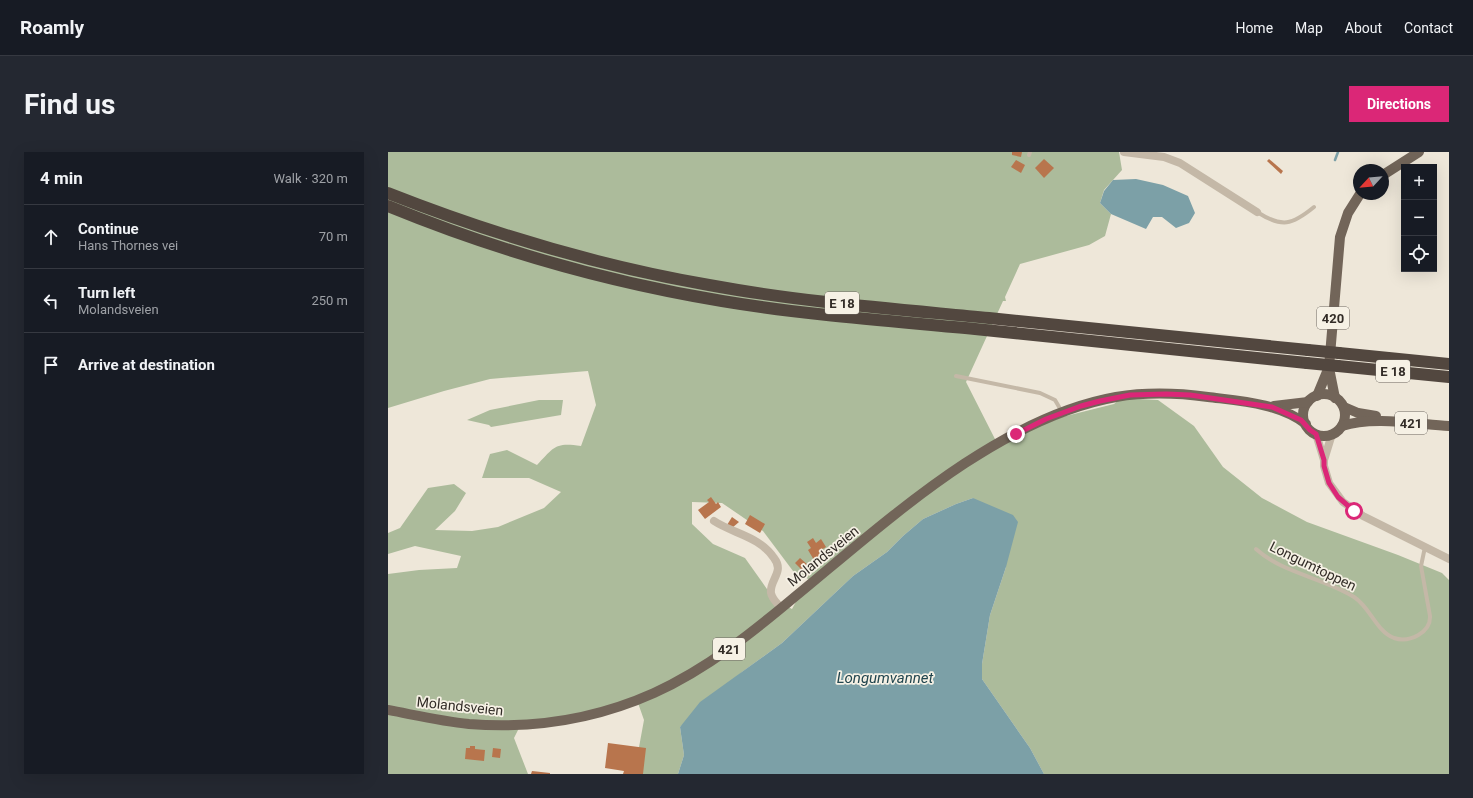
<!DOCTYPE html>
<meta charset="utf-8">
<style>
:root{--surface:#171b24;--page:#242831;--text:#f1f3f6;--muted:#9ea1a6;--line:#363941;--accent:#db2777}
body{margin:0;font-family:Roboto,sans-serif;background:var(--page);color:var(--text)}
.controls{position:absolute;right:12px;top:12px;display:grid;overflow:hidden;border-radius:0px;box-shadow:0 4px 16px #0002}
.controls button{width:36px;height:36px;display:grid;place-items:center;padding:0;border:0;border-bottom:1px solid var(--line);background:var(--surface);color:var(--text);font:20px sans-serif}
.compass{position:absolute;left:965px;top:12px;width:36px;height:36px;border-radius:50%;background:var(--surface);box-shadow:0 4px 16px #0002;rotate:244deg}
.stop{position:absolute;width:12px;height:12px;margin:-9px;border:3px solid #db2777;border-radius:50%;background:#fff}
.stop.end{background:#db2777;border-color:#fff;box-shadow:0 1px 4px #0008}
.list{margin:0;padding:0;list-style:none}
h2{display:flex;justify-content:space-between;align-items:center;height:52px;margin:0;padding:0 16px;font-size:17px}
h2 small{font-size:13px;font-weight:400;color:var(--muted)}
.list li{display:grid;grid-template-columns:26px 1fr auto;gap:12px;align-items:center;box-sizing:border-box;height:64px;padding:0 16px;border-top:1px solid var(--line)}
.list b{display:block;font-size:15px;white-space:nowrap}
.list p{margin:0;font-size:13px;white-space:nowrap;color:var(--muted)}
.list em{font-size:13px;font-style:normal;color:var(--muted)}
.icon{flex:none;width:22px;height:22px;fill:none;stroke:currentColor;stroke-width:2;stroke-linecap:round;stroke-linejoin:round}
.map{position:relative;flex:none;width:1061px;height:622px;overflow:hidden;border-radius:0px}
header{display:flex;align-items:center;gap:24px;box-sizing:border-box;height:56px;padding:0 20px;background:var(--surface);border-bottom:1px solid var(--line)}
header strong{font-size:19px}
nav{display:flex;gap:22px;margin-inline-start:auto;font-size:14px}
.intro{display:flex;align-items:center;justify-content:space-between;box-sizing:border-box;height:96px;padding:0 24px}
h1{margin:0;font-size:28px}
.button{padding:10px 18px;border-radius:0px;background:var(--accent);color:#fff;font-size:14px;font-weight:700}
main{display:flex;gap:24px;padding:0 24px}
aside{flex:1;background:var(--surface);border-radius:0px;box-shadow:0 4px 16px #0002}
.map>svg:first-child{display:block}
</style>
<header>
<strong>Roamly</strong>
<nav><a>Home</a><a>Map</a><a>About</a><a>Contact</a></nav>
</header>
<div class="intro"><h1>Find us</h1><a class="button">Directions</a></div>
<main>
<aside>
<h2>4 min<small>Walk · 320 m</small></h2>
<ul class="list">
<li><svg class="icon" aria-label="ahead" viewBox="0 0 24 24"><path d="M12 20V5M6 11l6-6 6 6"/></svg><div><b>Continue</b><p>Hans Thornes vei</p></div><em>70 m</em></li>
<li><svg class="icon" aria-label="left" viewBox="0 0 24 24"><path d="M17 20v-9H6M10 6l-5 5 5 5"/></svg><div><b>Turn left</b><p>Molandsveien</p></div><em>250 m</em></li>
<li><svg class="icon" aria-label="arrive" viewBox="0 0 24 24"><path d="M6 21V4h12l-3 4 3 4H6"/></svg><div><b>Arrive at destination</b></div></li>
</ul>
</aside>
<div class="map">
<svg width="1061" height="622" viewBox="0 0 1061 622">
<rect width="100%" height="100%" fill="#eee7d9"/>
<g fill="#acbb9b" fill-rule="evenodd">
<path d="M0,0h731l3,18 -18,20 -4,13 11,11 -6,22 -16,9 -69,19 -15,33 1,4h-3l-37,81 31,61 65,-26 52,-13 7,-6 37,2 36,26 29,41 39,31 45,24 91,33 44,18 7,7v194h-405l-14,-26 -48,-69v-15l8,-49 16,-48 -33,-69 -17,6 -33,15 -20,17 -16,16 -34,24 -71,67 -40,29 -62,55 4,28 -6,19h-45l2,-5 9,-49 -6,-17 -117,21 -7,14 14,36h-140v-200l31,-4 38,-2 4,-12 -46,-10 -27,8v-21l12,-5 28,-40 26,-4 12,9 -11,18 -20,19 37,1 26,-4 46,-19 17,-16 -32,-14h-47l8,-24 17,-4 30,15c17,-18 18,-23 44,-19l15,-41 -8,-34 -98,8 -46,12 -56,17zM304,350l30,1 41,28 30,40 17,9 -6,7 -12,22 -18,-10 -29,-41 -32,-14 -21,-20z"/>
<path d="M151,248h24l-2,15 -70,12 -2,-2 -22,-5 23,-10z"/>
</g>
<g fill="#7ca0a7">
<path d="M748,27l27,6 25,11 7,17 -6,10 -13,5 -14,-11h-9l-7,12 -35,-15 -11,-11 4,-12 9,-11z"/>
<path d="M585,346l40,17 5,7 -12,45 -16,48 -8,49v15l48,69 14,26h-366l6,-19 -4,-28 20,-25 82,-59 71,-67 34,-24 16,-16 20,-17 33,-15z"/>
</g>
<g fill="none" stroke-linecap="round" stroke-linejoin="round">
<path stroke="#7ca0a7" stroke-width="2.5" d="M947,8l3,-8"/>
</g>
<g fill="#b8754d">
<path d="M624,0h10l-1,5 -9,-2z"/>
<path d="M656,7l10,9 -10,10 -9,-10z"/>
<path d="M881,7l14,12 -2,3 -14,-13z"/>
<path d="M628,8l9,5 -4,8 -10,-6z"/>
<path d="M323,345l5,7 2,-2 3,5 -16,12 -7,-9 11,-8 -2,-2z"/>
<path d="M362,363l15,9 -5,9 -15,-9z"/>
<path d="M344,365l7,5 -7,6 -5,-3z"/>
<path d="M425,386l3,5 5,-4 5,8 -5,3 2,4 -9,6 -6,-10 3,-2 -4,-6z"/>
<path d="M412,406l8,7 1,-1 5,6 -6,6 -13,-13z"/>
<path d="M220,591l38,5 -3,26h-20l1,-3 -19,-3z"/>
<path d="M82,594h5v3l10,1 -1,11 -19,-2 1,-11h4z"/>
<path d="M105,596l8,1 -1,9 -8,-1z"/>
<path d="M144,619l18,2v1h-19z"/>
</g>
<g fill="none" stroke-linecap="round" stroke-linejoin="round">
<g stroke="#c4b8a7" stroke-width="4">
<path d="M641,3l1,-3"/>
<path d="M869,60c25,16 35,13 57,-5"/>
<path d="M568,224l84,17 15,7 7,12"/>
<path d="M868,397c26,24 68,29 98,48 16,10 22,34 40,41 15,5 37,-5 36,-22l-9,-50 4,-19"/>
</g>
<g stroke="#c4b8a7" stroke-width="8">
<path d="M736,0l40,5 16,6 77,49"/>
<path d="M928,282l8,26v6l5,17 14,19 20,14 86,43"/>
<path d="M936,308l8,-26"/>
<path d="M326,369c20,13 45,15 60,37 11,14 -5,22 -3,35 1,6 7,11 10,15"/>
</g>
<g stroke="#726559" stroke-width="10">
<path d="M995,23l36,-23"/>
<path d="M941,216l6,30"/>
<circle cx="936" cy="263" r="21"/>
<path d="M929,244l12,-29 11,-130 8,-24 12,-19"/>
<path d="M886,254l34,-4"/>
<path d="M956,255l14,6 18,3"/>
<path d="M954,274c30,-10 74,-2 107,0"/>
<path d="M0,558c27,5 53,11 81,14 63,5 127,-5 185,-31 53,-24 99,-61 143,-98 90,-74 201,-177 319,-198 30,-5 62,-4 92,0 32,4 71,6 98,27"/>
</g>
<g stroke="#52473f" stroke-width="12">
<path d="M0,41c104,41 211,73 321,92 92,17 187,24 280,33 107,11 213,22 319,32"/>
<path d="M0,54c107,44 220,76 334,95 84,14 169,20 253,28 110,12 221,23 332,34"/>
<path d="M951,201l110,11"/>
<path d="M950,214l111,11"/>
</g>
<g stroke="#52473f" stroke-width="12">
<path d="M920,198l31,3"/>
<path d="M919,211l31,3"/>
</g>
</g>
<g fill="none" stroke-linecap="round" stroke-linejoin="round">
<path stroke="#db2777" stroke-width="5" d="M628,282l30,-15 35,-13 19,-5 30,-6 36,-1 24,1 82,12 29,13 9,10 6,4 8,26v6l5,17 9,14 16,14"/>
</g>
<g text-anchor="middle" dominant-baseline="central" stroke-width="3.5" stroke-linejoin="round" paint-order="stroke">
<g fill="#f6f1e5" stroke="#6d6760" stroke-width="1">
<rect x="437" y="140" width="34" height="22" rx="3"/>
<rect x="929" y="155" width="32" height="22" rx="3"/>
<rect x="988" y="208" width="34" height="22" rx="3"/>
<rect x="1007" y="260" width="32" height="22" rx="3"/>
<rect x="325" y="486" width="32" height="22" rx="3"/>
</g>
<g font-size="13" font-weight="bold" fill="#322c27">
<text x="454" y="151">E 18</text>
<text x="945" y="166">420</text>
<text x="1005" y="219">E 18</text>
<text x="1023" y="271">421</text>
<text x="341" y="497">421</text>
</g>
<g font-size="14" fill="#322c27" stroke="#f6f1e5">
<text transform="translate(435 404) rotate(-39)">Molandsveien</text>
<text transform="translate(925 414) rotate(26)">Longumtoppen</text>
<text transform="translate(72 554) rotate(6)">Molandsveien</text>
</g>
<g font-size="15" font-style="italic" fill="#21454e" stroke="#f6f1e5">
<text x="497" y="526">Longumvannet</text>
</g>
</g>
</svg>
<div class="controls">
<button>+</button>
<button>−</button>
<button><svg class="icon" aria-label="locate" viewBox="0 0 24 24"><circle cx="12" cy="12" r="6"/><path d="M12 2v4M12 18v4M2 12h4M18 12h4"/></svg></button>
</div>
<svg class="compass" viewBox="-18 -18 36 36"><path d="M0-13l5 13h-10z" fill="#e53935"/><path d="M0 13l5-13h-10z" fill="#9ea1a6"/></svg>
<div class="stop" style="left:966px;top:359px"></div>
<div class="stop end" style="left:628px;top:282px"></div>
</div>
</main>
